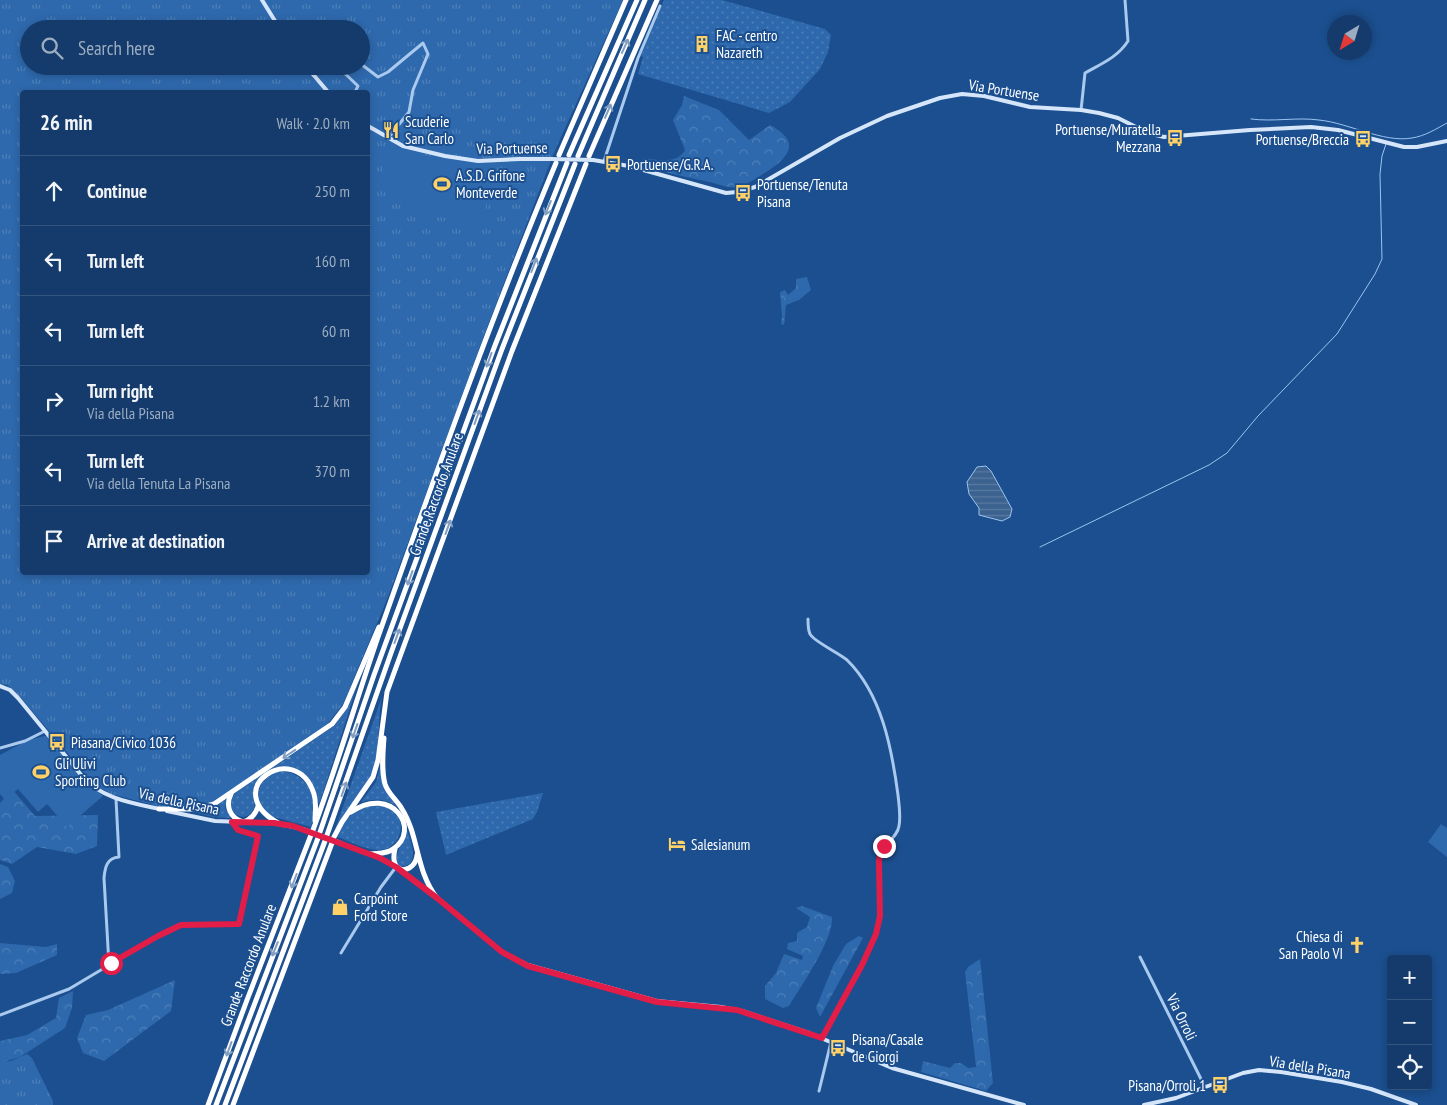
<!DOCTYPE html>
<meta charset="utf-8">
<style>
:root{--surface:#143b6b;--page:#1d4271;--text:#f1f3f6;--muted:#9dadc1;--line:#33557e}
body{margin:0;font-family:"PT Sans Narrow",sans-serif;background:var(--page);color:var(--text)}
.controls{position:absolute;right:15px;bottom:15px;display:grid;overflow:hidden;border-radius:5px;box-shadow:0 2px 8px #0003}
.controls button{width:45px;height:45px;display:grid;place-items:center;padding:0;border:0;border-bottom:1px solid var(--line);background:var(--surface);color:var(--text);font:25px sans-serif}
.compass{position:absolute;left:1327px;top:15px;width:45px;height:45px;border-radius:50%;background:var(--surface);box-shadow:0 2px 8px #0003;rotate:218deg}
.stop{position:absolute;width:15px;height:15px;margin:-11px;border:4px solid #e11d48;border-radius:50%;background:#fff}
.stop.end{background:#e11d48;border-color:#fff;box-shadow:0 1px 5px #0008}
.list{margin:0;padding:0;list-style:none}
h2{display:flex;justify-content:space-between;align-items:center;height:65px;margin:0;padding:0 20px;font-size:21px}
h2 small{font-size:16px;font-weight:400;color:var(--muted)}
.list li{display:grid;grid-template-columns:32px 1fr auto;gap:15px;align-items:center;box-sizing:border-box;height:70px;padding:0 20px;border-top:1px solid var(--line)}
.list b{display:block;font-size:19px;white-space:nowrap}
.list p{margin:0;font-size:16px;white-space:nowrap;color:var(--muted)}
.list em{font-size:16px;font-style:normal;color:var(--muted)}
.icon{flex:none;width:28px;height:28px;fill:none;stroke:currentColor;stroke-width:2;stroke-linecap:round;stroke-linejoin:round}
.map{position:relative;flex:none;width:1447px;height:1105px;overflow:hidden}
.search{position:absolute;background:var(--surface);box-shadow:0 2px 8px #0003;left:20px;top:20px;width:350px;height:55px;display:flex;align-items:center;gap:12px;box-sizing:border-box;padding:0 18px;border-radius:28px;color:var(--muted);font-size:19px}
.panel{position:absolute;background:var(--surface);box-shadow:0 2px 8px #0003;left:20px;top:90px;width:350px;height:485px;border-radius:5px}
.map>svg:first-child{display:block}
</style>
<div class="map">
<svg width="1447" height="1105" viewBox="0 0 1447 1105">
<defs>
<pattern id="grass-dots" width="8" height="8" patternUnits="userSpaceOnUse" patternTransform="scale(1.25)"><rect width="8" height="8" fill="#2e69ad"/><path d="M2 2h.1M6 6h.1" fill="none" stroke="#4d80b9" stroke-width="1.8" stroke-linecap="round"/></pattern>
<pattern id="forest-crowns" width="20" height="18" patternUnits="userSpaceOnUse" patternTransform="scale(1.25)"><rect width="20" height="18" fill="#2e69ad"/><path d="M2 6a3 3 0 1 1 6 0M12 15a3 3 0 1 1 6 0" fill="none" stroke="#4d80b9"/></pattern>
<pattern id="park-tufts" width="24" height="20" patternUnits="userSpaceOnUse" patternTransform="scale(1.25)"><rect width="24" height="20" fill="#2e69ad"/><path d="M3 7l-1-3M5 7V3M7 7l1-3M15 17l-1-3M17 17v-4M19 17l1-3" fill="none" stroke="#4d80b9"/></pattern>
<pattern id="water-rules" width="6" height="5" patternUnits="userSpaceOnUse" patternTransform="scale(1.25)"><rect width="6" height="5" fill="#3c6290"/><path d="M0 2.5h6" fill="none" stroke="#597aa1"/></pattern>
</defs>
<rect width="100%" height="100%" fill="#1b4f8f"/>
<g fill="url(#grass-dots)">
<path d="M664,0h58l103,29 6,6 -3,17 -8,17 -30,33 -21,11 -131,-39 5,-17 -2,-1z"/>
<path d="M359,680l-40,125c-2,-24 -25,-47 -50,-35l61,-41c15,-14 21,-31 29,-49z"/>
<path d="M382,697c-5,24 -1,49 -9,73 -8,23 -28,41 -39,62z"/>
<path d="M380,767l4,22 13,18c-13,-9 -22,-8 -36,-5l15,-20z"/>
<path d="M279,771c32,2 39,29 32,56l-41,-11c-20,-17 -13,-36 9,-45z"/>
<path d="M261,776c-3,4 -6,8 -7,13 -1,8 3,17 -2,23 -10,13 -28,-3 -19,-16 4,-7 21,-16 28,-20z"/>
<path d="M543,793l-6,19 -4,7 -87,36 -10,-43z"/>
<path d="M227,799l-2,9 6,10 -18,-1 -20,-5 17,-4z"/>
<path d="M372,805c5,0 11,0 16,2 21,7 15,42 -8,43 -14,0 -29,-8 -42,-13 7,-20 15,-26 34,-32z"/>
<path d="M406,826c4,14 18,46 -11,39 2,-16 9,-23 11,-39z"/>
</g>
<g fill="url(#forest-crowns)">
<path d="M684,96l35,14 30,30 21,-15c34,18 17,34 -7,49 -7,4 -16,11 -24,13 -11,2 -20,-3 -30,-5 -24,-5 -46,-10 -68,-18l2,-5c15,0 34,6 42,-9l-12,-30 9,-15z"/>
<path d="M807,277l4,13 -12,10 -13,5 -2,20 -3,-1 1,-8 -2,-24 5,-2 3,5 8,-7v-9z"/>
<path d="M12,789l23,27 63,-1 -1,31 -21,8 -39,-7 -25,17 -12,-4v-57z"/>
<path d="M0,864l8,3 7,14 -3,12 -12,6z"/>
<path d="M802,906l30,11c2,22 -31,69 -43,89l-6,2 -18,-9v-13l11,-13 8,-19 18,6 1,-4 -16,-7 1,-6 9,-2v-8l10,-6 3,-10 -14,-9z"/>
<path d="M859,936l4,2 -43,79 -4,-9 17,-42 13,-22z"/>
<path d="M0,943l46,4 11,-3v11l-41,18 -16,1z"/>
<path d="M980,959l13,124 -7,8 -65,-19 2,-11 27,7 5,-5h6l7,5 8,-1 -11,-95 3,-5z"/>
<path d="M175,980l-4,31 -67,50 -21,-8 -6,-15 9,-23 22,-5z"/>
<path d="M73,991l-1,17 -7,20 -45,29 -20,6v-22l27,-6 29,-17 3,-20z"/>
</g>
<g fill="url(#park-tufts)" fill-rule="evenodd">
<path d="M0,0h623l-70,155 -68,178 -97,264 -45,107 -17,22 -111,75 -24,7 -29,-1 -51,-13 -17,-10 -73,-86 -14,-13 -7,-1zM29,29h332v37h-332zM22,92h346v480h-346z"/>
<path d="M27,1054l5,4 21,43v4h-53v-43l11,-1z"/>
</g>
<g fill="#2e69ad">
<path d="M396,146l25,9 73,13 -9,41 -11,14 -40,-7 -30,-19 -21,-26z"/>
<path d="M49,735l54,61 -36,31 -20,-23 -9,8 -20,-23 -13,11 -5,-6v-39l28,-15z"/>
<path d="M1441,824l6,4v29l-19,-15z"/>
</g>
<path fill="url(#water-rules)" stroke="#9cc4f0" d="M986,466l5,5 21,38 -2,8 -8,4 -23,-6v-7l-10,-14 -2,-12 10,-15z"/>
<g fill="none" stroke-linecap="round" stroke-linejoin="round">
<g stroke="#9cc4f0" stroke-width="1">
<path d="M1251,119c23,3 45,-2 68,1 30,3 64,23 93,18 13,-2 24,-9 35,-15"/>
<path d="M1040,547l169,-82 18,-12 31,-37 79,-82 38,-60 7,-15 -2,-85 2,-18 4,-12"/>
</g>
<g stroke="#a9c9ee" stroke-width="3">
<path d="M361,64l17,13 10,-5 35,-29 5,11 -15,36 -4,22 -21,26"/>
<path d="M337,66l21,20 -3,6"/>
<path d="M313,75l10,-9"/>
<path d="M1081,110l4,-37c16,-9 33,-16 43,-32l-3,-41"/>
<path d="M604,161l34,-103 22,-52"/>
<path d="M808,619c0,5 0,11 2,15 3,7 29,19 37,26 35,34 45,90 51,135 1,10 3,21 1,31 -2,13 -17,18 -20,31l1,44 -2,28 -16,36 -40,73"/>
<path d="M0,748l25,-7 20,-10"/>
<path d="M341,953l40,-66 15,-20"/>
<path d="M1140,957l65,130"/>
<path d="M109,965l-5,-87c1,-11 3,-20 15,-21l-3,-58"/>
<path d="M0,1015l69,-26 99,-59 13,-5 58,-1 19,-88 -20,-6 -7,-8"/>
<path d="M819,1091l12,-49"/>
</g>
<g stroke="#d6e6fa" stroke-width="4">
<path d="M262,0l18,29"/>
<path d="M306,66l22,26"/>
<path d="M368,126l35,20 42,10 33,5 42,-2h31"/>
<path d="M593,160l36,6 97,27 11,-1 18,-5 85,-49 47,-22 53,-18 22,-4 22,2 46,11 51,3 18,3 19,5 30,15 16,4 86,-7 61,-3 27,3 66,17h13l30,-6"/>
<path d="M0,686l10,4 8,8 64,78c20,23 50,27 78,33"/>
<path d="M167,811l48,10 59,2 29,6"/>
<path d="M341,843l34,13 21,11 41,31 65,54 26,13 129,36 64,6 21,4 67,22 83,35 132,37"/>
<path d="M1144,1105l32,-7 67,-25 16,-3 22,2 61,10 29,7 45,16"/>
</g>
<g stroke="#fff" stroke-width="5">
<path d="M559,155l67,-155"/>
<path d="M569,155l68,-155"/>
<path d="M578,156l67,-156"/>
<path d="M589,156l68,-156"/>
<path d="M384,738c-1,14 -3,31 1,46 3,10 12,16 17,25 17,27 14,63 35,89"/>
<path d="M231,794c-6,12 -1,24 12,28 9,-3 13,-8 15,-16"/>
<path d="M159,809h37l18,-5 118,-80 13,-17 34,-80"/>
<path d="M351,812c41,-28 71,18 42,37 -6,5 -15,4 -22,5"/>
<path d="M280,824c-64,-34 16,-87 34,-30 3,10 1,18 1,27"/>
<path d="M313,830c24,-64 43,-129 65,-193 56,-159 113,-319 178,-474"/>
<path d="M320,832l54,-157 120,-327 73,-185"/>
<path d="M327,835l64,-182 111,-304 73,-185"/>
<path d="M334,837l8,-15 31,-45 5,-17 9,-68 125,-341 74,-187"/>
<path d="M395,849c-7,29 21,24 22,6"/>
<path d="M208,1105l39,-105 64,-165"/>
<path d="M216,1105l102,-267"/>
<path d="M225,1105l100,-264"/>
<path d="M233,1105l99,-262"/>
</g>
<g stroke="#d6e6fa" stroke-width="4">
<path d="M551,159l42,1"/>
<path d="M303,829l38,14"/>
</g>
</g>
<defs><path id="oneway-shaft" d="M-6 0H5M1.5-3L5.5 0L1.5 3" fill="none" stroke-width="1.6" stroke-linecap="round" stroke-linejoin="round" transform="scale(1.25)"/></defs>
<g stroke="#829ec1">
<use href="#oneway-shaft" transform="translate(625 46) rotate(-66)"/>
<use href="#oneway-shaft" transform="translate(608 111) rotate(-67)"/>
<use href="#oneway-shaft" transform="translate(548 208) rotate(112)"/>
<use href="#oneway-shaft" transform="translate(534 265) rotate(-69)"/>
<use href="#oneway-shaft" transform="translate(489 360) rotate(110)"/>
<use href="#oneway-shaft" transform="translate(477 417) rotate(-70)"/>
<use href="#oneway-shaft" transform="translate(448 527) rotate(-70)"/>
<use href="#oneway-shaft" transform="translate(410 578) rotate(110)"/>
<use href="#oneway-shaft" transform="translate(397 636) rotate(-70)"/>
<use href="#oneway-shaft" transform="translate(355 731) rotate(109)"/>
<use href="#oneway-shaft" transform="translate(289 754) rotate(146)"/>
<use href="#oneway-shaft" transform="translate(344 789) rotate(-71)"/>
<use href="#oneway-shaft" transform="translate(294 881) rotate(111)"/>
<use href="#oneway-shaft" transform="translate(275 949) rotate(112)"/>
<use href="#oneway-shaft" transform="translate(229 1049) rotate(110)"/>
</g>
<g fill="none" stroke-linecap="round" stroke-linejoin="round">
<path stroke="#e11d48" stroke-width="6" d="M111,963l47,-27 23,-11 58,-1 19,-88 -20,-6 -6,-8 42,1 19,3 87,32 16,9 41,31 65,54 26,14 129,36 80,8 85,28 40,-73 14,-31 4,-18 -1,-55 1,-7 4,-8"/>
</g>
<defs>
<g id="building-bare" transform="scale(1.35)"><path d="M-4-6H4V6H1V3H-1V6H-4ZM-2.5-4.3h1.7v1.8h-1.7ZM.8-4.3h1.7v1.8H.8ZM-2.5-1h1.7V.8h-1.7ZM.8-1h1.7V.8H.8Z" fill="#ffd166" stroke="#1b4f8f" stroke-width="2.5" paint-order="stroke"/></g>
<g id="restaurant-bare" transform="scale(1.35)"><path d="M-5-6h1v4h1v-4h1v4h1v-4h1v5L-1.5 .5V6h-2V.5L-5-1ZM5-6V6H3V1.5H1.5Q1.5-4 5-6Z" fill="#ffd166" stroke="#1b4f8f" stroke-width="2.5" paint-order="stroke"/></g>
<g id="bus-bare" transform="scale(1.35)"><path d="M-5-6H5V4H4V6H2V4H-2V6H-4V4H-5ZM-3.5-4V0h7V-4ZM-3.5 1.2v1.5H-2V1.2ZM2 1.2v1.5H3.5V1.2Z" fill="#ffd166" stroke="#1b4f8f" stroke-width="2.5" paint-order="stroke"/></g>
<g id="stadium-bare" transform="scale(1.35)"><path d="M0-5a6.5 5 0 1 0 0 10a6.5 5 0 1 0 0-10ZM-3.5-1.8h7v3.6h-7Z" fill="#ffd166" stroke="#1b4f8f" stroke-width="2.5" paint-order="stroke"/></g>
<g id="hotel-bare" transform="scale(1.35)"><path d="M-6-4.5h1.5V1H6V5H4.5V3h-9V5H-6ZM-4 0a1.8 1.8 0 1 1 3.6 0ZM.5 0V-2.5h3Q6-2.5 6 0Z" fill="#ffd166" stroke="#1b4f8f" stroke-width="2.5" paint-order="stroke"/></g>
<g id="shop-bare" transform="scale(1.35)"><path d="M-5-2.5h2.3a2.7 3.5 0 0 1 5.4 0H5L5.5 6h-11ZM-1.5-2.5h3a1.5 2.3 0 0 0-3 0Z" fill="#ffd166" stroke="#1b4f8f" stroke-width="2.5" paint-order="stroke"/></g>
<g id="church-bare" transform="scale(1.35)"><path d="M-1.2-6h2.4v3.5h3.3v2.4h-3.3V6h-2.4V-.1h-3.3v-2.4h3.3Z" fill="#ffd166" stroke="#1b4f8f" stroke-width="2.5" paint-order="stroke"/></g>
</defs>
<g fill-rule="evenodd">
<use href="#building-bare" x="702" y="44"/>
<use href="#restaurant-bare" x="391" y="130"/>
<use href="#bus-bare" x="1175" y="138"/>
<use href="#bus-bare" x="1363" y="139"/>
<use href="#bus-bare" x="613" y="164"/>
<use href="#stadium-bare" x="442" y="184"/>
<use href="#bus-bare" x="743" y="193"/>
<use href="#bus-bare" x="57" y="742"/>
<use href="#stadium-bare" x="41" y="772"/>
<use href="#hotel-bare" x="677" y="844"/>
<use href="#shop-bare" x="340" y="907"/>
<use href="#church-bare" x="1357" y="945"/>
<use href="#bus-bare" x="838" y="1048"/>
<use href="#bus-bare" x="1220" y="1085"/>
</g>
<g text-anchor="middle" dominant-baseline="central" stroke-width="4" stroke-linejoin="round" paint-order="stroke">
<g font-size="15" fill="#fff" stroke="#1b4f8f" text-anchor="start">
<text x="716" y="35">FAC - centro<tspan x="716" dy="17">Nazareth</tspan></text>
<text x="405" y="121">Scuderie<tspan x="405" dy="17">San Carlo</tspan></text>
<text x="1161" y="129" text-anchor="end">Portuense/Muratella<tspan x="1161" dy="17">Mezzana</tspan></text>
<text x="1349" y="139" text-anchor="end">Portuense/Breccia</text>
<text x="627" y="164">Portuense/G.R.A.</text>
<text x="456" y="175">A.S.D. Grifone<tspan x="456" dy="17">Monteverde</tspan></text>
<text x="757" y="184">Portuense/Tenuta<tspan x="757" dy="17">Pisana</tspan></text>
<text x="71" y="742">Piasana/Civico 1036</text>
<text x="55" y="763">Gli Ulivi<tspan x="55" dy="17">Sporting Club</tspan></text>
<text x="691" y="844">Salesianum</text>
<text x="354" y="898">Carpoint<tspan x="354" dy="17">Ford Store</tspan></text>
<text x="1343" y="936" text-anchor="end">Chiesa di<tspan x="1343" dy="17">San Paolo VI</tspan></text>
<text x="852" y="1039">Pisana/Casale<tspan x="852" dy="17">de Giorgi</tspan></text>
<text x="1206" y="1085" text-anchor="end">Pisana/Orroli 1</text>
</g>
<g font-size="15" fill="#fff" stroke="#1b4f8f">
<text transform="translate(1004 90) rotate(9)">Via Portuense</text>
<text transform="translate(512 148) rotate(-1)">Via Portuense</text>
<text transform="translate(436 494) rotate(-70)">Grande Raccordo Anulare</text>
<text transform="translate(179 801) rotate(12)">Via della Pisana</text>
<text transform="translate(248 965) rotate(-69)">Grande Raccordo Anulare</text>
<text transform="translate(1182 1017) rotate(64)">Via Orroli</text>
<text transform="translate(1310 1067) rotate(9)">Via della Pisana</text>
</g>
</g>
</svg>
<div class="controls">
<button>+</button>
<button>−</button>
<button><svg class="icon" aria-label="locate" viewBox="0 0 24 24"><circle cx="12" cy="12" r="6"/><path d="M12 2v4M12 18v4M2 12h4M18 12h4"/></svg></button>
</div>
<svg class="compass" viewBox="-18 -18 36 36"><path d="M0-13l5 13h-10z" fill="#e53935"/><path d="M0 13l5-13h-10z" fill="#9dadc1"/></svg>
<div class="stop" style="left:111px;top:963px"></div>
<div class="stop end" style="left:884px;top:846px"></div>
<div class="search"><svg class="icon" aria-label="search" viewBox="0 0 24 24"><circle cx="10" cy="10" r="6"/><path d="M15 15l6 6"/></svg>Search here</div>
<section class="panel">
<h2>26 min<small>Walk · 2.0 km</small></h2>
<ul class="list">
<li><svg class="icon" aria-label="ahead" viewBox="0 0 24 24"><path d="M12 20V5M6 11l6-6 6 6"/></svg><div><b>Continue</b></div><em>250 m</em></li>
<li><svg class="icon" aria-label="left" viewBox="0 0 24 24"><path d="M17 20v-9H6M10 6l-5 5 5 5"/></svg><div><b>Turn left</b></div><em>160 m</em></li>
<li><svg class="icon" aria-label="left" viewBox="0 0 24 24"><path d="M17 20v-9H6M10 6l-5 5 5 5"/></svg><div><b>Turn left</b></div><em>60 m</em></li>
<li><svg class="icon" aria-label="right" viewBox="0 0 24 24"><path d="M7 20v-9h11M14 6l5 5-5 5"/></svg><div><b>Turn right</b><p>Via della Pisana</p></div><em>1.2 km</em></li>
<li><svg class="icon" aria-label="left" viewBox="0 0 24 24"><path d="M17 20v-9H6M10 6l-5 5 5 5"/></svg><div><b>Turn left</b><p>Via della Tenuta La Pisana</p></div><em>370 m</em></li>
<li><svg class="icon" aria-label="arrive" viewBox="0 0 24 24"><path d="M6 21V4h12l-3 4 3 4H6"/></svg><div><b>Arrive at destination</b></div></li>
</ul>
</section>
</div>
